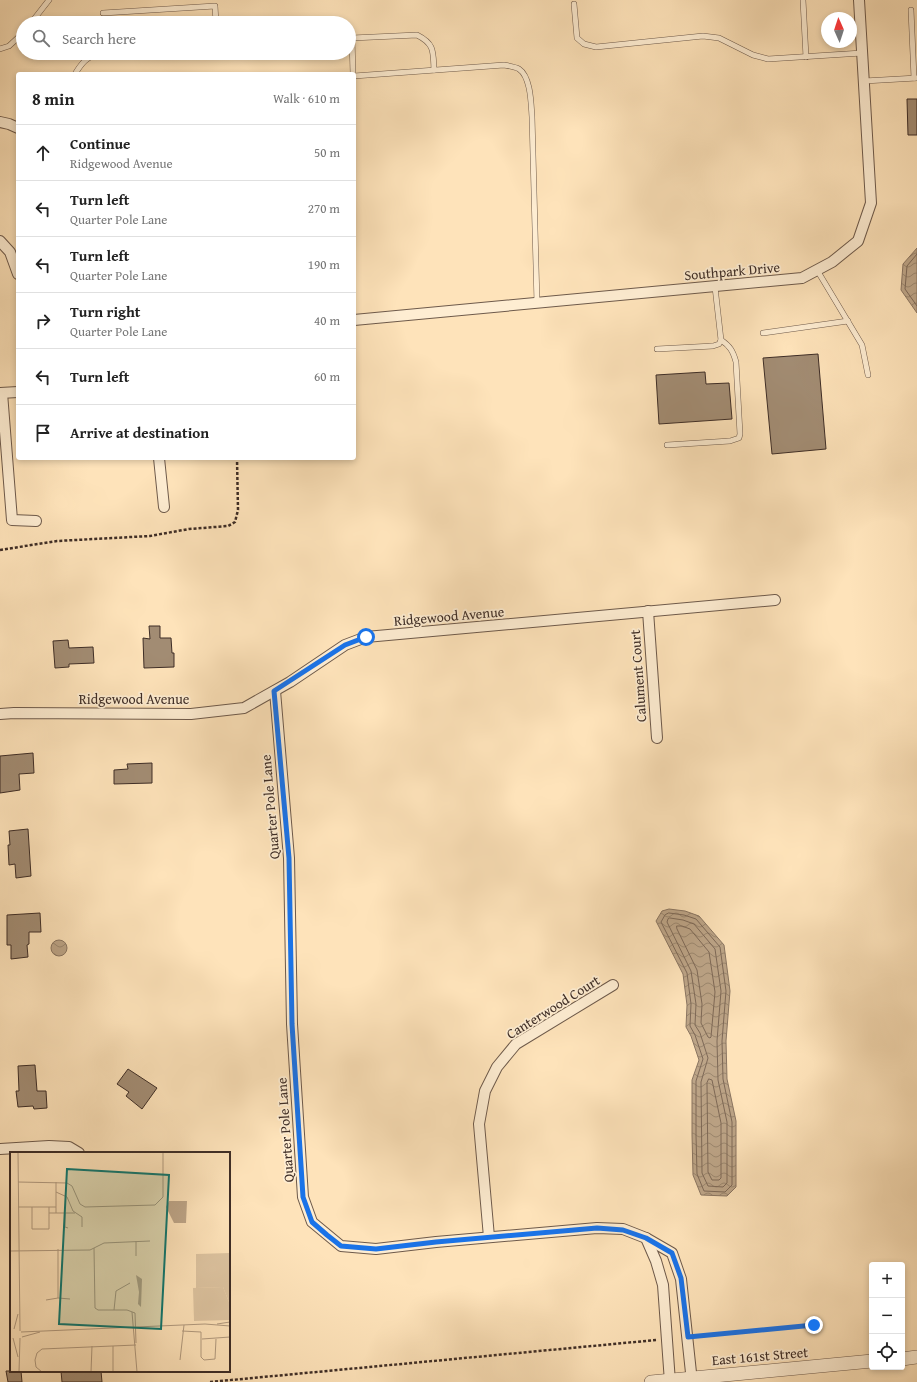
<!DOCTYPE html>
<meta charset="utf-8">
<style>
:root{--surface:#fff;--page:#f2f2f2;--text:#222;--muted:#767676;--line:#e0e0e0}
body{margin:0;font-family:"Gentium Book Plus",serif;background:var(--page);color:var(--text)}
.controls{position:absolute;right:12px;bottom:12px;display:grid;overflow:hidden;border-radius:4px;box-shadow:0 2px 6px #0003}
.controls button{width:36px;height:36px;display:grid;place-items:center;padding:0;border:0;border-bottom:1px solid var(--line);background:var(--surface);color:var(--text);font:20px sans-serif}
.compass{position:absolute;left:821px;top:12px;width:36px;height:36px;border-radius:50%;background:var(--surface);box-shadow:0 2px 6px #0003;rotate:357deg}
.stop{position:absolute;width:12px;height:12px;margin:-9px;border:3px solid #1a73e8;border-radius:50%;background:#fff}
.stop.end{background:#1a73e8;border-color:#fff;box-shadow:0 1px 4px #0008}
.list{margin:0;padding:0;list-style:none}
h2{display:flex;justify-content:space-between;align-items:center;height:52px;margin:0;padding:0 16px;font-size:17px}
h2 small{font-size:13px;font-weight:400;color:var(--muted)}
.list li{display:grid;grid-template-columns:26px 1fr auto;gap:12px;align-items:center;box-sizing:border-box;height:56px;padding:0 16px;border-top:1px solid var(--line)}
.list b{display:block;font-size:15px;white-space:nowrap}
.list p{margin:0;font-size:13px;white-space:nowrap;color:var(--muted)}
.list em{font-size:13px;font-style:normal;color:var(--muted)}
.icon{flex:none;width:22px;height:22px;fill:none;stroke:currentColor;stroke-width:2;stroke-linecap:round;stroke-linejoin:round}
.map{position:relative;flex:none;width:917px;height:1382px;overflow:hidden}
.search{position:absolute;background:var(--surface);box-shadow:0 2px 6px #0003;left:16px;top:16px;width:340px;height:44px;display:flex;align-items:center;gap:10px;box-sizing:border-box;padding:0 14px;border-radius:22px;color:var(--muted);font-size:15px}
.panel{position:absolute;background:var(--surface);box-shadow:0 2px 6px #0003;left:16px;top:72px;width:340px;height:388px;border-radius:4px}
.map>svg:first-child{display:block}
</style>
<div class="map">
<svg width="917" height="1382" viewBox="0 0 917 1382">
<defs>
<pattern id="water-waves" width="16" height="10" patternUnits="userSpaceOnUse"><rect width="16" height="10" fill="#bda588"/><path d="M0 5q4-4 8 0t8 0" fill="none" stroke="#9b876f"/></pattern>
</defs>
<rect width="100%" height="100%" fill="#fee3ba"/>
<filter id="stains"><feTurbulence type="fractalNoise" baseFrequency=".005" numOctaves="4"/><feColorMatrix values="0 0 0 0 .2 0 0 0 0 .09 0 0 0 0 .02 0 0 0 .5 -.17"/></filter>
<radialGradient id="worn" r=".72"><stop offset=".6" stop-color="#630" stop-opacity="0"/><stop offset="1" stop-color="#630" stop-opacity=".3"/></radialGradient>
<g fill="url(#water-waves)" stroke="#8a7561">
<path d="M917,248v65l-16,-23 2,-26z"/>
<path d="M669,909l16,2 14,5 25,29 6,46 -4,50 1,38 9,42v66l-9,9 -26,-1 -8,-20 -1,-40v-55l7,-20 -8,-24 -5,-9 1,-22 -4,-31 -27,-53 6,-10z"/>
<circle cx="59" cy="948" r="8"/>
</g>
<g fill="none" stroke-linecap="round" stroke-linejoin="round">
<g stroke="#7e6957" stroke-width="1">
<path d="M917,254l-10,12 -2,23 12,17"/>
<path d="M669,913l15,2 12,4 24,28 6,44 -4,50 1,38 9,43v63l-7,7 -21,-1 -7,-17 -1,-39v-54l7,-22 -8,-24 -5,-9 1,-22 -4,-31 -26,-51 4,-7z"/>
<path d="M670,918l13,2 11,4 21,25 6,42 -4,50 1,39 9,42v61l-4,4 -15,-1 -6,-13 -1,-91 7,-24 -8,-25 -5,-8 1,-21 -5,-33 -24,-49 1,-3z"/>
<path d="M677,926h5l8,3 19,23 6,40 -4,45 -1,1 -2,-1 -7,-14 1,-19 -5,-34 -20,-41z"/>
<path d="M709,1079l3,1 9,43v55l-2,2h-7l-4,-8 -1,-89z"/>
</g>
</g>
<g fill="#a28c73" stroke="#3e2d26">
<path d="M907,99h10v36h-9z"/>
<path d="M818,354l8,95 -54,5 -9,-96z"/>
<path d="M705,372l1,12 23,-1 3,36 -73,5 -3,-49z"/>
<path d="M149,626h11v12h11l1,15h2v14l-30,1 -1,-30 7,1z"/>
<path d="M68,640l1,8 24,-1 1,16 -25,1v3l-14,1 -2,-27z"/>
<path d="M33,753l1,20 -15,1 1,16 -20,3v-37z"/>
<path d="M152,763v20l-38,1v-14l14,-1 -1,-5z"/>
<path d="M28,829l3,47 -15,2 -1,-14 -6,1 -1,-20h2l-1,-14z"/>
<path d="M40,913l1,19h-12v12l-2,1 1,12 -17,2v-14h-4v-30z"/>
<path d="M35,1065l2,26h9l1,17 -13,1 -1,-3 -15,1 -2,-16h3l-1,-25z"/>
<path d="M128,1069l29,19 -15,21 -16,-13 3,-4 -12,-8z"/>
<path d="M6,1371h15l1,11h-14z"/>
<path d="M61,1371h40l1,11h-40z"/>
</g>
<g fill="none" stroke-linecap="round" stroke-linejoin="round">
<g stroke="#6e5a4b" stroke-width="6">
<g id="service">
<path d="M803,0l3,57"/>
<path d="M574,4l3,34 7,6 12,3 107,-11 16,2 34,17 15,4 94,-6"/>
<path d="M911,10l3,68"/>
<path d="M103,13l112,-7 1,17"/>
<path d="M31,23l18,-23"/>
<path d="M0,49l9,-3 14,-13"/>
<path d="M75,74c6,-10 12,-18 25,-21"/>
<path d="M353,74l-1,-36 65,-3c18,9 16,17 17,35"/>
<path d="M354,76l150,-11c5,1 12,2 15,4 12,8 12,35 13,48l5,186"/>
<path d="M864,81l53,-3"/>
<path d="M817,270l45,75 6,30"/>
<path d="M763,333l85,-12"/>
<path d="M657,349l56,-3 6,-2 2,-4 -6,-53"/>
<path d="M667,445l63,-4 9,-3 1,-4 -4,-72c-3,-11 -6,-16 -15,-22"/>
</g>
</g>
<g stroke="#6e5a4b" stroke-width="12">
<g id="minor">
<path d="M0,122l9,2 9,4"/>
<path d="M0,241l10,11 8,22"/>
<path d="M354,320l448,-42 30,-16 26,-21 13,-38 -12,-203"/>
<path d="M0,393l18,-1"/>
<path d="M2,393l10,127 24,1"/>
<path d="M159,458l5,49"/>
<path d="M648,611l9,127"/>
<path d="M275,691l14,167 3,166 11,173 9,25 29,24 35,3 60,-7 161,-14 26,1 23,9 26,15 9,26 11,103"/>
<path d="M0,714l14,-1 177,1 53,-6 46,-26 55,-37 21,-8 409,-37"/>
<path d="M0,1149l49,-3 20,1 10,6"/>
<path d="M489,1237l-10,-113 6,-33 12,-24 19,-23 97,-59"/>
<path d="M646,1238l10,23 7,24 7,97"/>
</g>
</g>
<g stroke="#6e5a4b" stroke-width="14">
<g id="tertiary">
<path d="M902,1359l15,-2"/>
<path d="M651,1382l221,-21"/>
</g>
</g>
<g stroke="#3e2d26" stroke-width="2.5" stroke-dasharray="3 2" stroke-linecap="butt">
<path d="M0,550l57,-9 93,-5 39,-7 39,-3 7,-4 3,-12 -1,-52"/>
<path d="M697,1336l117,-11"/>
<path d="M210,1382l446,-42"/>
</g>
<use href="#service" stroke="#feedd2" stroke-width="5"/>
<use href="#minor" stroke="#feedd2" stroke-width="10"/>
<use href="#tertiary" stroke="#feedd2" stroke-width="13"/>
</g>
<g fill="none" stroke-linecap="round" stroke-linejoin="round">
<path stroke="#1a73e8" stroke-width="5" d="M366,637l-21,8 -71,46 15,167 3,166 11,173 9,25 15,13 14,11 35,3 60,-7 161,-14 26,2 23,8 26,15 9,25 7,59 126,-12"/>
</g>
<g text-anchor="middle" dominant-baseline="central" stroke-width="3.5" stroke-linejoin="round" paint-order="stroke">
<g font-size="14" fill="#3e2d26" stroke="#feedd2">
<text transform="translate(732 271) rotate(-5)">Southpark Drive</text>
<text transform="translate(449 616) rotate(-5)">Ridgewood Avenue</text>
<text transform="translate(638 676) rotate(-94)">Calument Court</text>
<text x="134" y="699">Ridgewood Avenue</text>
<text transform="translate(270 807) rotate(-95)">Quarter Pole Lane</text>
<text transform="translate(553 1007) rotate(-32)">Canterwood Court</text>
<text transform="translate(285 1130) rotate(-94)">Quarter Pole Lane</text>
<text transform="translate(760 1356) rotate(-5)">East 161st Street</text>
</g>
</g>
<g transform="translate(10 1152)">
<rect width="220" height="220" fill="#fee3ba"/>
<path d="M220,101v49h-1l-6,-15 -27,1v-34z" fill="#ddc4a1"/>
<path d="M213,135l6,15 1,18 -36,1 -1,-33z" fill="#ddc4a1"/>
<path d="M159,49h18l-1,22h-12l-8,-16zM126,123l6,4 -1,28 -3,-3 1,-12z" fill="#bda588"/>
<path fill="none" stroke="#b19a7f" stroke-width="1" d="M8,0l2,179M8,30l49,1 5,3 8,18 5,3 70,-2 8,-8v-45M46,30v31M46,40l11,5 6,14 9,6v10M8,55h38M22,55v22h17v-22M39,61h26M55,61v14l3,1M126,89v15M84,96l1,60 3,2h29l8,3 1,30M48,97v49M0,99l80,-1 14,-7 46,-2M36,148l12,-2 12,1M104,158l2,-19 14,-8M122,160l5,60M207,172l13,-2M4,177l4,-15M172,179l19,1v25l3,3 11,-1 1,-20M11,180l184,-8 25,2M12,185l18,-5M3,186l5,19M192,187l28,-2M170,208l4,-35M9,220l1,-34M32,220l-6,-5 -1,-7 2,-7 5,-4 94,-4M81,220l1,-26M103,220v-26"/>
<path fill="#0f766e" fill-opacity="0.15" stroke="#0f766e" stroke-width="2" d="M57,17l102,6 -8,154 -102,-5z"/>
<rect width="220" height="220" fill="none" stroke="#3e2d26" stroke-width="2"/>
</g>
<rect width="100%" height="100%" filter="url(#stains)"/>
<rect width="100%" height="100%" fill="url(#worn)"/>
</svg>
<div class="controls">
<button>+</button>
<button>−</button>
<button><svg class="icon" aria-label="locate" viewBox="0 0 24 24"><circle cx="12" cy="12" r="6"/><path d="M12 2v4M12 18v4M2 12h4M18 12h4"/></svg></button>
</div>
<svg class="compass" viewBox="-18 -18 36 36"><path d="M0-13l5 13h-10z" fill="#e53935"/><path d="M0 13l5-13h-10z" fill="#767676"/></svg>
<div class="stop" style="left:366px;top:637px"></div>
<div class="stop end" style="left:814px;top:1325px"></div>
<div class="search"><svg class="icon" aria-label="search" viewBox="0 0 24 24"><circle cx="10" cy="10" r="6"/><path d="M15 15l6 6"/></svg>Search here</div>
<section class="panel">
<h2>8 min<small>Walk · 610 m</small></h2>
<ul class="list">
<li><svg class="icon" aria-label="ahead" viewBox="0 0 24 24"><path d="M12 20V5M6 11l6-6 6 6"/></svg><div><b>Continue</b><p>Ridgewood Avenue</p></div><em>50 m</em></li>
<li><svg class="icon" aria-label="left" viewBox="0 0 24 24"><path d="M17 20v-9H6M10 6l-5 5 5 5"/></svg><div><b>Turn left</b><p>Quarter Pole Lane</p></div><em>270 m</em></li>
<li><svg class="icon" aria-label="left" viewBox="0 0 24 24"><path d="M17 20v-9H6M10 6l-5 5 5 5"/></svg><div><b>Turn left</b><p>Quarter Pole Lane</p></div><em>190 m</em></li>
<li><svg class="icon" aria-label="right" viewBox="0 0 24 24"><path d="M7 20v-9h11M14 6l5 5-5 5"/></svg><div><b>Turn right</b><p>Quarter Pole Lane</p></div><em>40 m</em></li>
<li><svg class="icon" aria-label="left" viewBox="0 0 24 24"><path d="M17 20v-9H6M10 6l-5 5 5 5"/></svg><div><b>Turn left</b></div><em>60 m</em></li>
<li><svg class="icon" aria-label="arrive" viewBox="0 0 24 24"><path d="M6 21V4h12l-3 4 3 4H6"/></svg><div><b>Arrive at destination</b></div></li>
</ul>
</section>
</div>
